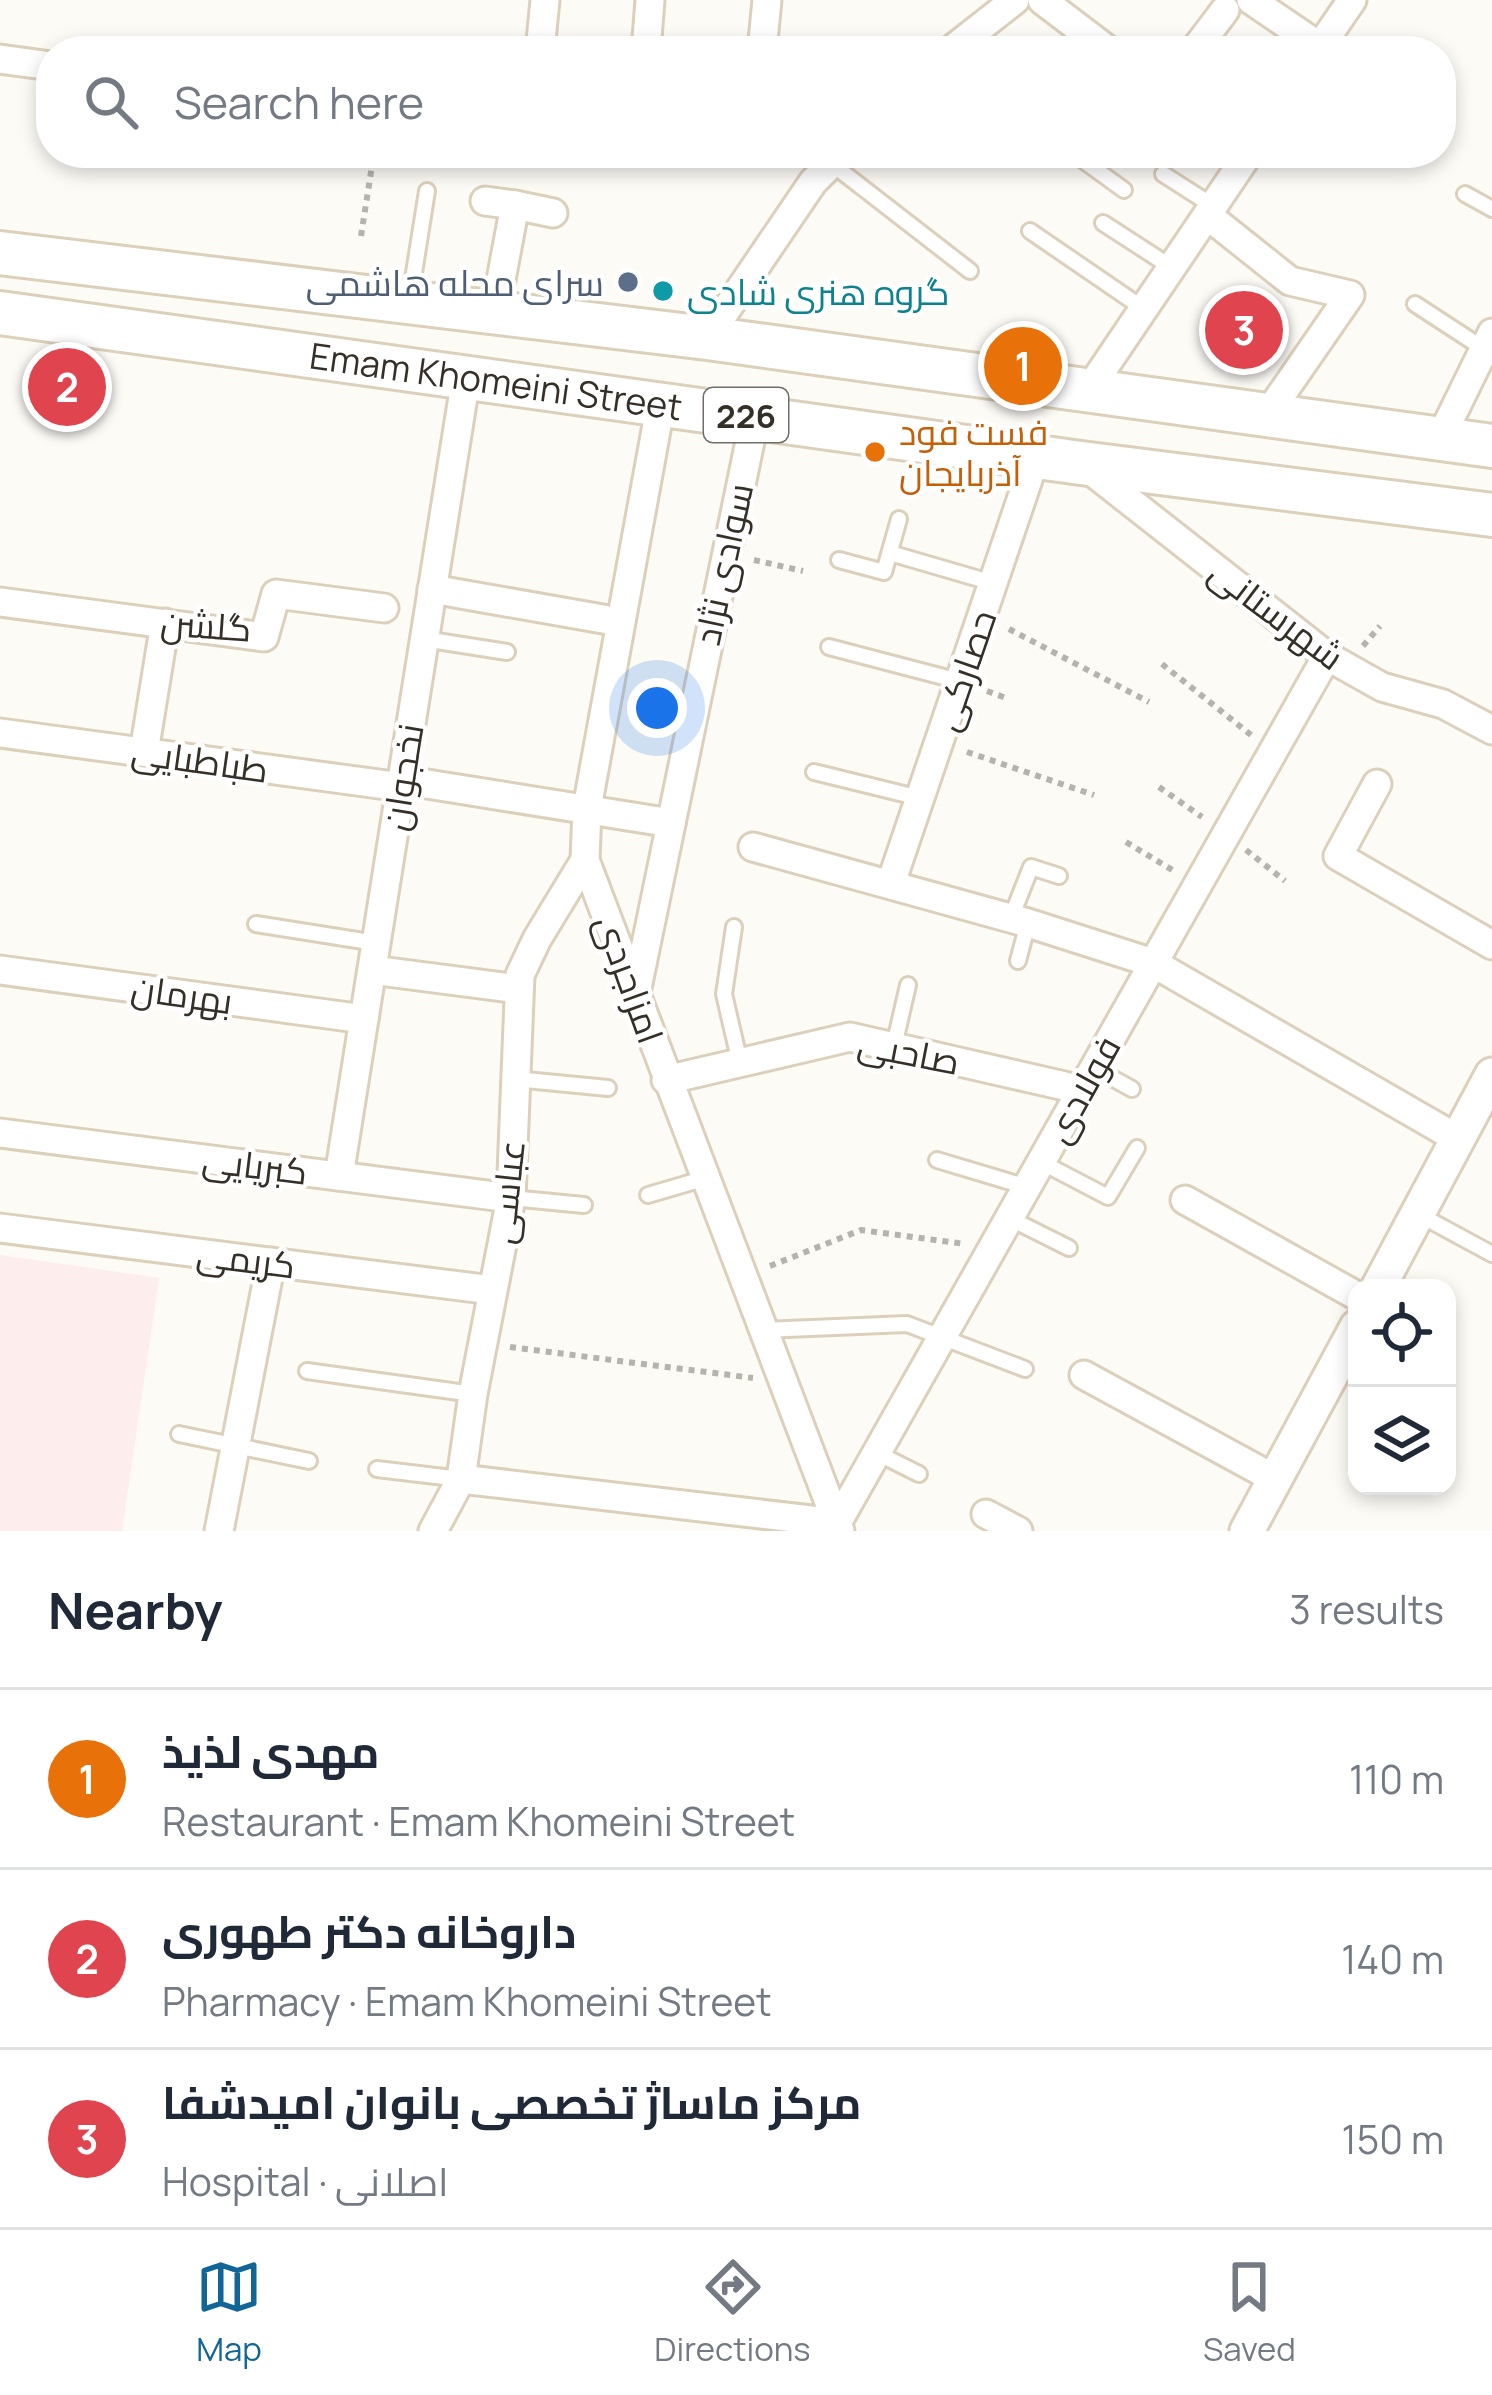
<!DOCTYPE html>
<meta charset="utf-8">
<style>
:root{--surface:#fff;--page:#f6f6f7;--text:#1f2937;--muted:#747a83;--line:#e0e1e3;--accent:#116597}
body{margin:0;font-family:Manrope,Cairo,sans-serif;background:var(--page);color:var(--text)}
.controls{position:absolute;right:36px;bottom:36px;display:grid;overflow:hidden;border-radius:24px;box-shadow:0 6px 18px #0003}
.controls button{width:108px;height:108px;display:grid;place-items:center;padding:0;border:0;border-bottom:3px solid var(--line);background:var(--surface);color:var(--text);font:60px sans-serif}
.you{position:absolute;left:657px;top:708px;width:42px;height:42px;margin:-30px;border:9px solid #fff;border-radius:50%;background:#1a73e8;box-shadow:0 0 0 18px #1a73e833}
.badge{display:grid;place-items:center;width:78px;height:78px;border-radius:50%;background:var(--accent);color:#fff;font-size:39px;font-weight:700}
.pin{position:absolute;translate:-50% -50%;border:6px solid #fff;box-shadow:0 3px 12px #0006}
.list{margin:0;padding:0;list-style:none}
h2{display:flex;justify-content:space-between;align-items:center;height:156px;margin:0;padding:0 48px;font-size:51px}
h2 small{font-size:39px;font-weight:400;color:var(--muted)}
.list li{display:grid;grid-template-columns:78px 1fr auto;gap:36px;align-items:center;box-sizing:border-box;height:180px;padding:0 48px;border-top:3px solid var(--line)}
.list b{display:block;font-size:45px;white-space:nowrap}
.list p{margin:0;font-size:39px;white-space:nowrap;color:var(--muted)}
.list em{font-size:39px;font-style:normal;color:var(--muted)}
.icon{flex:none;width:66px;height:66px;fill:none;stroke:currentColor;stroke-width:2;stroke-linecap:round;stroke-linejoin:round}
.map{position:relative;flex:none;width:1492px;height:1531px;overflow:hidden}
.search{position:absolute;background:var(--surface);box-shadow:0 6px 18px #0003;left:36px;right:36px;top:36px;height:132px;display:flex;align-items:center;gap:30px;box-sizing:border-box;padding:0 42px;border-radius:48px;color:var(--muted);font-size:45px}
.sheet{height:696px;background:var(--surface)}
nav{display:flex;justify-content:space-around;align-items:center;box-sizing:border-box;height:168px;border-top:3px solid var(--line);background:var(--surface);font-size:33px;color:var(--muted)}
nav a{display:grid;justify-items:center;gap:6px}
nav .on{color:var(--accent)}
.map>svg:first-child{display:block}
</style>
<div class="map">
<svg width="1492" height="1531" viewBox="0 0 1492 1531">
<rect width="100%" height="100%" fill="#fdfbf6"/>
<path fill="#fdedec" d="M0,1255l159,23 -37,253h-122z"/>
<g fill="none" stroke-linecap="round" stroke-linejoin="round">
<g stroke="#ddd0bb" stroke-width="20">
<g id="service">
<path d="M1073,153l51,37"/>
<path d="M832,164l138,107"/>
<path d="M1163,174l50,32"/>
<path d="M1465,194l27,15"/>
<path d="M1103,223l68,44"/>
<path d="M1030,231l114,78"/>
<path d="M410,298l17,-107"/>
<path d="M1415,304l69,45"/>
<path d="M890,553l103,30"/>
<path d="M839,560l45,12 15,-53"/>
<path d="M424,639l83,13"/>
<path d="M829,647l130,34"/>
<path d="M814,772l106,26"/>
<path d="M1011,918l20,-51 28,9"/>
<path d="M256,924l120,19"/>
<path d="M734,927l-10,67 16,69"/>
<path d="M1018,961l10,-38"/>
<path d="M894,1046l14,-61"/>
<path d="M1094,1068l38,21"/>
<path d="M515,1079l93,9"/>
<path d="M937,1160l90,27"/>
<path d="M1041,1162l67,35 29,-49"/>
<path d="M648,1195l58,-17"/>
<path d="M511,1198l73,7"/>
<path d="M1418,1214l74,40"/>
<path d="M1009,1218l60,30"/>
<path d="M763,1330l144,-6 118,45"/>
<path d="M307,1371l166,23"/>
<path d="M179,1434l130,27"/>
<path d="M877,1453l42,21"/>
<path d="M377,1469l84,10"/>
</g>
</g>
<g stroke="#ddd0bb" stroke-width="33">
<g id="minor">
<path d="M1042,0l67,51"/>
<path d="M1251,0l69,47"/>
<path d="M540,51l5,-51"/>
<path d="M646,51l4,-51"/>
<path d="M762,51l5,-51"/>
<path d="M950,51l65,-51"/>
<path d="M1194,51l31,-41"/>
<path d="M1317,51l35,-51"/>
<path d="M0,59l51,7"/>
<path d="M485,201l30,4"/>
<path d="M1207,215l83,66 60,14 -83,120"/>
<path d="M495,312l20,-107 38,8"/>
<path d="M707,338l106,-156 29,-29"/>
<path d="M1088,391l161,-238"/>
<path d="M661,403l-74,405 -2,52 255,671"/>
<path d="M1440,439l52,-106"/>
<path d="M1085,466l242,190 55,31 61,17 49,26"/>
<path d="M432,589l188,33"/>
<path d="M0,602l264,35 12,-43 108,14"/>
<path d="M0,733l401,54"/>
<path d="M144,752l21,-129"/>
<path d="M402,780l269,43"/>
<path d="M1377,784l-39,72 154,89"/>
<path d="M753,847l275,76 125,40 305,176"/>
<path d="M891,883l145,-427"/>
<path d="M0,970l364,49"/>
<path d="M372,970l147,19"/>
<path d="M636,993l119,-576"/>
<path d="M666,1080l184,-43 232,53"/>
<path d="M0,1133l511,65"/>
<path d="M339,1176l127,-798"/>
<path d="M1185,1200l172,96"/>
<path d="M0,1228l492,62"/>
<path d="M1084,1375l191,104"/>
<path d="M461,1479l376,44 490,-867"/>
<path d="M986,1514l32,17"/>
<path d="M219,1531l52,-269"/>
<path d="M433,1531l28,-52 12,-85 38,-196 9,-223 17,-36 48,-79"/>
</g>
</g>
<g stroke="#ddd0bb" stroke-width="39">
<g id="tertiary">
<path d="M1378,1288l114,-213"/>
<path d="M1247,1531l110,-204"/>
</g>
</g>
<g stroke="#ddd0bb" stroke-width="48">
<g id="primary">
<path d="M0,253l707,85 785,108"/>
<path d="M0,313l1081,150 411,52"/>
</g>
</g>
<g stroke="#b6b3ad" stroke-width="6" stroke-dasharray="6 6" stroke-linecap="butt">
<path d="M361,236l13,-83"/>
<path d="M754,560l49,11"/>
<path d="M1009,629l140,73"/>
<path d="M1363,646l17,-20"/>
<path d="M1162,664l89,71"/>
<path d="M987,691l19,7"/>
<path d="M967,752l127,43"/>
<path d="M1159,787l43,30"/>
<path d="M1126,842l48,29"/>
<path d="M1246,850l39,31"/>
<path d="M770,1266l91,-36 104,14"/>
<path d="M510,1347l243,31"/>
</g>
<use href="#service" stroke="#fff" stroke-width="14"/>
<use href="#minor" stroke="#fff" stroke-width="27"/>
<use href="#tertiary" stroke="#fff" stroke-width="33"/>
<use href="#primary" stroke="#fff" stroke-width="42"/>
</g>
<circle fill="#5c6f8a" stroke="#fff" stroke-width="4.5" cx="628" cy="282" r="12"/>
<circle fill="#0f9aa8" stroke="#fff" stroke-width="4.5" cx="663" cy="291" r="12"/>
<circle fill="#e8710a" stroke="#fff" stroke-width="4.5" cx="875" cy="452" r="12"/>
<g text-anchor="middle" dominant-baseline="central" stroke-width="9" stroke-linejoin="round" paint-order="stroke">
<rect fill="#fff" stroke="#716d68" stroke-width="3" x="704" y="388" width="84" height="54" rx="9"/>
<g font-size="33" font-weight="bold" fill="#342f27">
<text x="746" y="415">226</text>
</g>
<g font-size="36" fill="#4e5e75" stroke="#fff" text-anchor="end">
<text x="604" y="282">سرای محله هاشمی</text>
</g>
<g font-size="36" fill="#0d838f" stroke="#fff" text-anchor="start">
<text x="687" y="291">گروه هنری شادی</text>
</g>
<g font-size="36" fill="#342f27" stroke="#fff">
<text transform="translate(496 381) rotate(8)">Emam Khomeini Street</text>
<text transform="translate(723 564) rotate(-78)">سوادی نژاد</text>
<text transform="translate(1277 614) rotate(37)">شهرستانی</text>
<text transform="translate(206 625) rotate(4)">گلشن</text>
<text transform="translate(964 670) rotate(-71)">حصارکی</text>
<text transform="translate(200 760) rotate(8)">طباطبایی</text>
<text transform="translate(402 777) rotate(-81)">نخجوان</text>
<text transform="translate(630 979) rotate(70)">امزاجردی</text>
<text transform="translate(182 994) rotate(8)">بهرمان</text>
<text transform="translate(909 1052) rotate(11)">صاحبی</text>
<text transform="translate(1082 1089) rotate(-61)">فولادی</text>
<text transform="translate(255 1165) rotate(7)">کبریایی</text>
<text transform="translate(506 1192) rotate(-84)">عباسی</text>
<text transform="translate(246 1259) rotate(7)">کریمی</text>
</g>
<g font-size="36" fill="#c56008" stroke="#fff" text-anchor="start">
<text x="899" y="431">فست فود<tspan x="899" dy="41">آذربایجان</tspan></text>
</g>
</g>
</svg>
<div class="controls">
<button><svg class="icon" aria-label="locate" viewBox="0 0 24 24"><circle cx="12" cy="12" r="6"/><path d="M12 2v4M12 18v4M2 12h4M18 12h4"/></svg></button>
<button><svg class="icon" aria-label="layers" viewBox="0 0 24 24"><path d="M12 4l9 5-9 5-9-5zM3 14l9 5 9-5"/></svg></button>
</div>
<div class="you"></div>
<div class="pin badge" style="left:1023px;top:366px;background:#e8710a">1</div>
<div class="pin badge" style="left:67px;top:387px;background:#e0444e">2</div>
<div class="pin badge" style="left:1244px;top:330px;background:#e0444e">3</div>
<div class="search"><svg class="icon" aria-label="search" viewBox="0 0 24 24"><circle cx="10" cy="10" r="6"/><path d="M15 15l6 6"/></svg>Search here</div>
</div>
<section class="sheet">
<h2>Nearby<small>3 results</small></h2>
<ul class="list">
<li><span class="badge" style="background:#e8710a">1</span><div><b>مهدی لذیذ</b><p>Restaurant · Emam Khomeini Street</p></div><em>110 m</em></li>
<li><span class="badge" style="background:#e0444e">2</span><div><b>داروخانه دکتر طهوری</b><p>Pharmacy · Emam Khomeini Street</p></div><em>140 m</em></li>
<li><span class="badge" style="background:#e0444e">3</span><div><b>مرکز ماساژ تخصصی بانوان امیدشفا</b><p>Hospital · اصلانی</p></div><em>150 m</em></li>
</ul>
</section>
<nav>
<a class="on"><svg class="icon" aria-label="map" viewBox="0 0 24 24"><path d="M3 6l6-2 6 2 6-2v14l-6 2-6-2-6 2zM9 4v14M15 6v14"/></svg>Map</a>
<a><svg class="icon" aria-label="directions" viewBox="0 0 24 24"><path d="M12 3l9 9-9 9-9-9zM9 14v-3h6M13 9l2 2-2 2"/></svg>Directions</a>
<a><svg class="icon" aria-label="saved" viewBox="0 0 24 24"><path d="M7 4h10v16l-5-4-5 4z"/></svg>Saved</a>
</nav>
